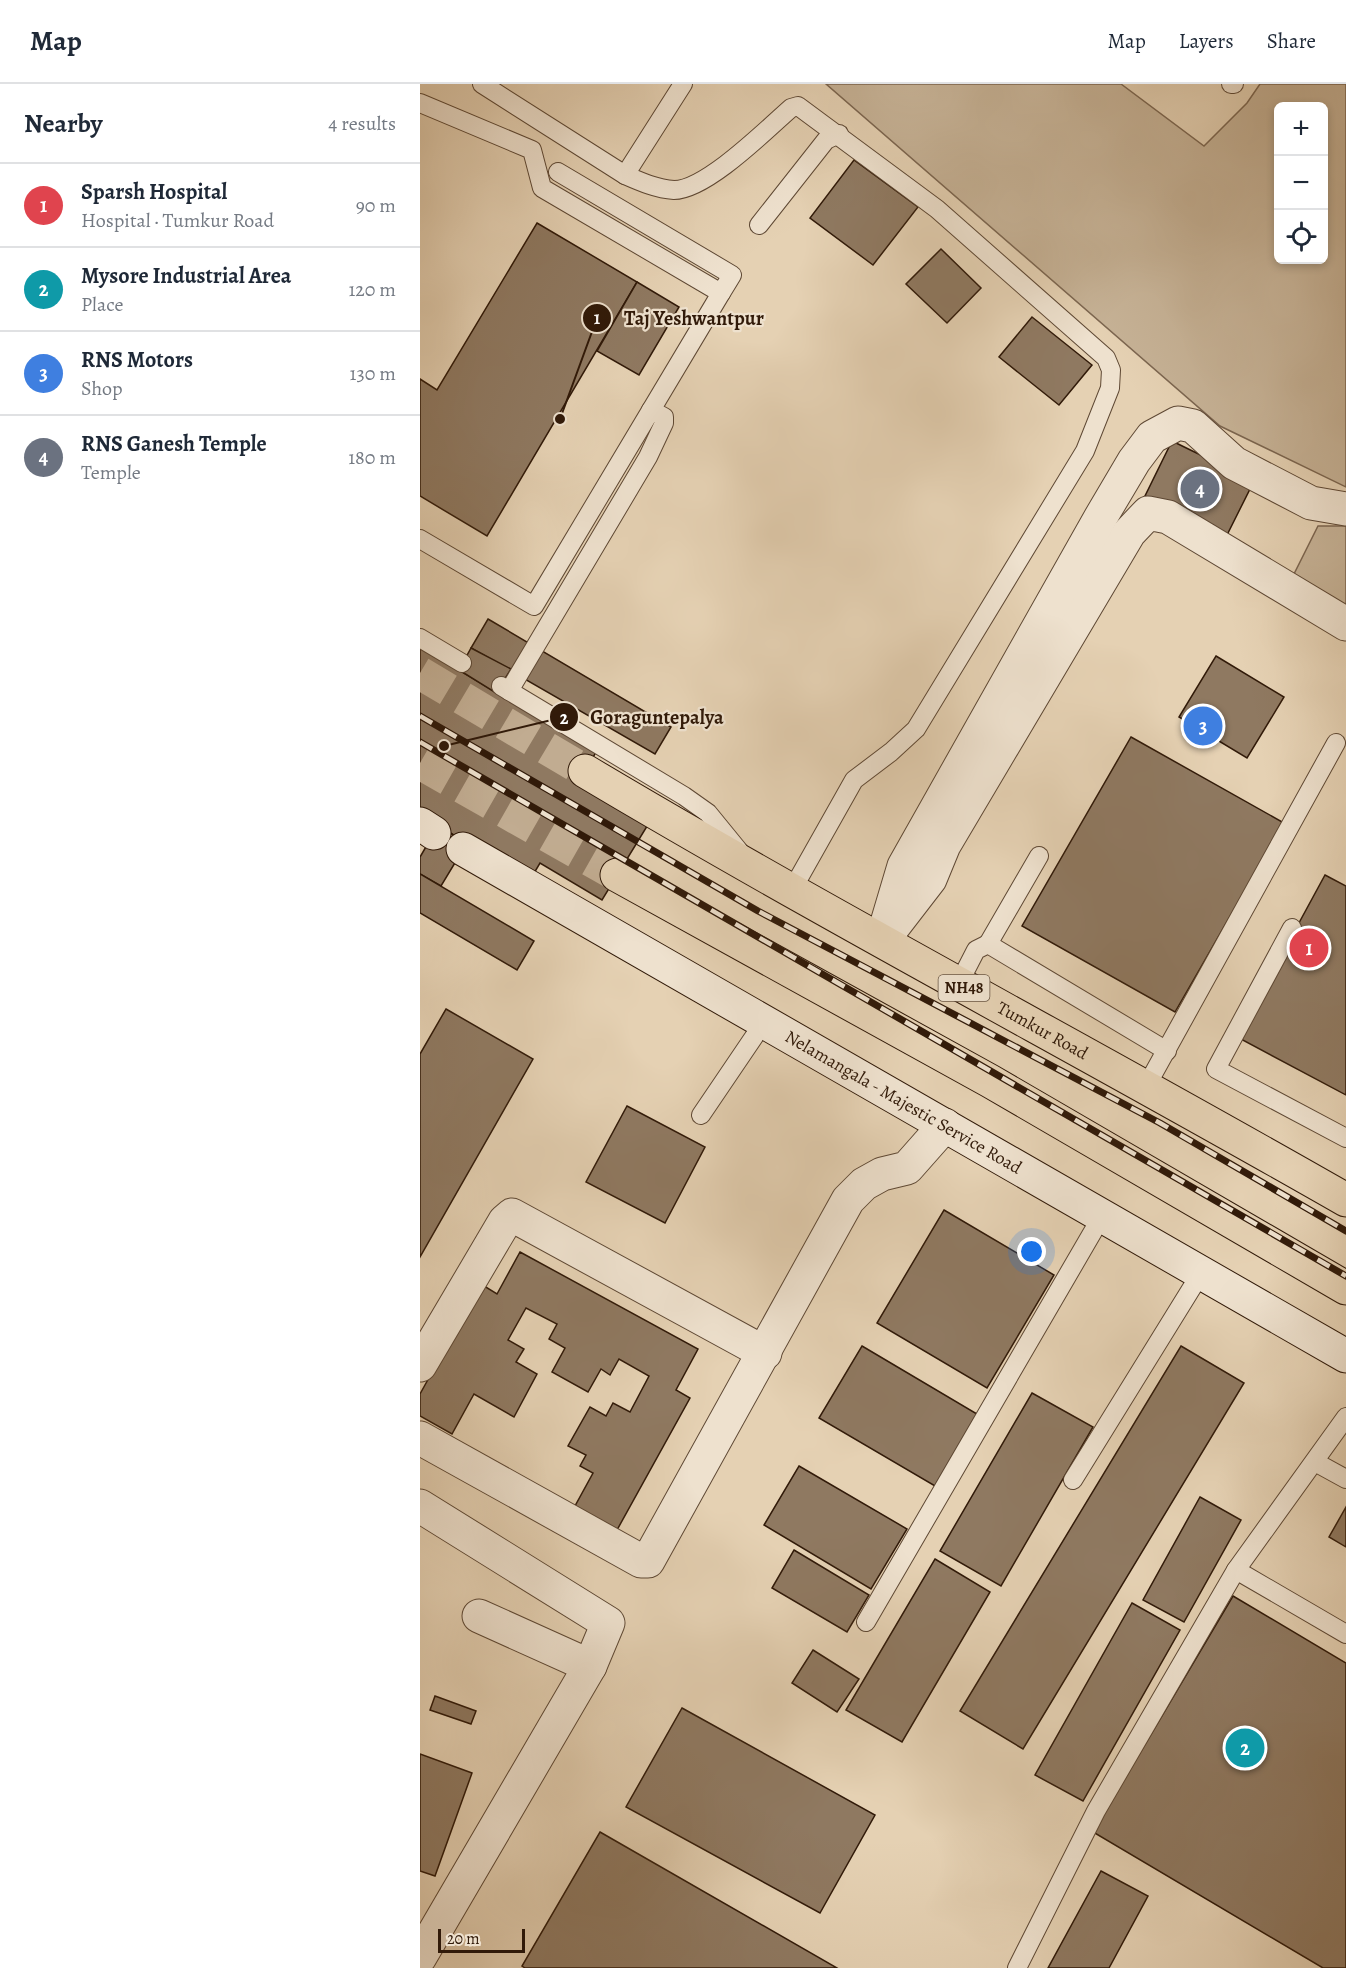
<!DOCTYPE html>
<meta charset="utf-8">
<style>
:root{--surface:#fff;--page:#f6f6f7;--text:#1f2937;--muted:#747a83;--line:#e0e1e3;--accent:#8f2418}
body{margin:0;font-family:Alegreya,serif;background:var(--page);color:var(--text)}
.controls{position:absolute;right:18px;top:18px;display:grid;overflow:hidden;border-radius:9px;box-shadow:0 3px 9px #0003}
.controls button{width:54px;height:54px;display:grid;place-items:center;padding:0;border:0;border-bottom:2px solid var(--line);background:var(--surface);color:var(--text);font:30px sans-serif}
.scale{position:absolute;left:18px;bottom:15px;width:87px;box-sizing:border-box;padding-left:6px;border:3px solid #311a09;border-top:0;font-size:16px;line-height:21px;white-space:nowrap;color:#311a09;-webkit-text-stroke:4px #eee1ce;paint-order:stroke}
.you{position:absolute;left:612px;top:1168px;width:21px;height:21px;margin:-15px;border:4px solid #fff;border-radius:50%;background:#1a73e8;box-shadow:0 0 0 9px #1a73e833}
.badge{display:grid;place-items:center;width:39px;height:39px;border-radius:50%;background:var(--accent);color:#fff;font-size:20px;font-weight:700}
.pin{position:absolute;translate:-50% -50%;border:3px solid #fff;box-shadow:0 2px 6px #0006}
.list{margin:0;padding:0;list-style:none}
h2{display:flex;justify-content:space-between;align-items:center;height:78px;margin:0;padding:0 24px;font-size:26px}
h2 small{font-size:20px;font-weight:400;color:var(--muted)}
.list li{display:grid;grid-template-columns:39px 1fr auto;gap:18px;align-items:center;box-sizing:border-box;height:84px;padding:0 24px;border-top:2px solid var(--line)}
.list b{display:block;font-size:22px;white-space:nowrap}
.list p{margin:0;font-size:20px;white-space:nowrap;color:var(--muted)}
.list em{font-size:20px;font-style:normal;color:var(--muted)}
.icon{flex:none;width:33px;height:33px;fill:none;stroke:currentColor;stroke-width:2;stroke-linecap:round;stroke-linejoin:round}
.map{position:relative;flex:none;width:926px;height:1884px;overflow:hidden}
header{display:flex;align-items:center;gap:36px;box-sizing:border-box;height:84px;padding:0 30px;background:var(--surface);border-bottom:2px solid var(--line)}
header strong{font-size:28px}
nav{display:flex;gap:33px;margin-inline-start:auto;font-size:21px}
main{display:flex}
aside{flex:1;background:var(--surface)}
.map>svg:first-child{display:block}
</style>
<header>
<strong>Map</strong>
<nav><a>Map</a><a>Layers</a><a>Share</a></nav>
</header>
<main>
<aside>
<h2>Nearby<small>4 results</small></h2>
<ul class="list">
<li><span class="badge" style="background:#e0444e">1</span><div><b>Sparsh Hospital</b><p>Hospital · Tumkur Road</p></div><em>90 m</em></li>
<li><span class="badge" style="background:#0f9aa8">2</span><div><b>Mysore Industrial Area</b><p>Place</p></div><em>120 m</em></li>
<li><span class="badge" style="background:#3f7fe0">3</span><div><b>RNS Motors</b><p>Shop</p></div><em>130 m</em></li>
<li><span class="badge" style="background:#6b7280">4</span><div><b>RNS Ganesh Temple</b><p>Temple</p></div><em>180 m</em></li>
</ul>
</aside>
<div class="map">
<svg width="926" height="1884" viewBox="0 0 926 1884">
<rect width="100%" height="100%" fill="#e5d1b3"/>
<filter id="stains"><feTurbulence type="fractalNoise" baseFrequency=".00333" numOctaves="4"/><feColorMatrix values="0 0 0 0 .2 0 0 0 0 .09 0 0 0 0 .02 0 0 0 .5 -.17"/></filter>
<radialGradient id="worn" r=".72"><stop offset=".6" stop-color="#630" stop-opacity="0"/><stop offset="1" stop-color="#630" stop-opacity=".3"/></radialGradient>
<g fill="#c6b296" stroke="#7c6650" stroke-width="1.5" fill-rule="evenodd">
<path d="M406,0h295l83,62 43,-43 13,-19h86v403l-126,-61zM858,22h46v154h-46z"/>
<path d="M898,442h28v88l-56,-32z"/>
</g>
<g fill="#8f7961" stroke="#311a09" stroke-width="1.5">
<path d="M434,76l64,47 -45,58 -63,-47z"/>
<path d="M117,139l100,59 -150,254 -67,-40v-117l17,11z"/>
<path d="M521,165l40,39 -34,35 -41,-39z"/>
<path d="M217,198l42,25 -40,68 -42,-24z"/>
<path d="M612,233l60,48 -33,40 -60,-48z"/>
<path d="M752,357l82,40 -28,56 -81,-41z"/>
<path d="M68,535l183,108 -16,27 -184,-106z"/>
<path d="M0,563l176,105 -17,30 70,41 -47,77 -62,-37 -10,17 -110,-65z"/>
<path d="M51,564l40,21 -15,24 -37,-23z"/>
<path d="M796,572l68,41 -37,61 -68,-41z"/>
<path d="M711,653l153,86 -109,189 -153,-86z"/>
<path d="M18,742l29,17 -26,43 -21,-12v-17z"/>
<path d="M0,790l114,67 -17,29 -97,-57z"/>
<path d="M905,791l21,11v209l-109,-58z"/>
<path d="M26,925l87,50 -113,198v-203z"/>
<path d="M207,1022l78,41 -40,76 -79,-41z"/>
<path d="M524,1126l110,65 -67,113 -110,-65z"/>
<path d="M100,1168l178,97 -22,41 14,8 -73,132 -42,-24 18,-33 -13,-7 6,-11 -18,-9 22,-39 16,9 7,-13 17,9 19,-36 -30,-17 -9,16 -9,-6 -13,23 -36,-20 13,-24 -16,-9 8,-15 -31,-16 -18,32 16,9 -8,13 21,12 -23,43 -40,-23 -22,40 -32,-18v-22l61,-110 16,10z"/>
<path d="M442,1262l115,68 -42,72 -116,-68z"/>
<path d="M761,1262l63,37 -221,366 -63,-38z"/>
<path d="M612,1309l61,34 -92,159 -61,-35z"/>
<path d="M379,1382l108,63 -36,60 -107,-64z"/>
<path d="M780,1413l41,23 -57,102 -41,-22z"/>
<path d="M926,1423v40l-17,-10z"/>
<path d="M374,1466l75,45 -22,37 -75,-44z"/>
<path d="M515,1475l55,33 -88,150 -56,-32z"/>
<path d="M813,1512l113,67v305h-23l-230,-136z"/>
<path d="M712,1519l48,27 -97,171 -48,-26z"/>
<path d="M393,1566l46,29 -22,33 -45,-29z"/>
<path d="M15,1612l41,15 -5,13 -41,-14z"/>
<path d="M262,1624l193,107 -55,98 -194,-106z"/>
<path d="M0,1670l52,19 -37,103 -15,-5z"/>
<path d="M180,1748l237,136h-312l-3,-2z"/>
<path d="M681,1787l47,25 -39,72h-61z"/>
</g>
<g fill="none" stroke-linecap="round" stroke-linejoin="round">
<g stroke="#c1ac91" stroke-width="33" stroke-dasharray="33 16" stroke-linecap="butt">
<path d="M0,589l165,98"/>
<path d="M0,679l197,112"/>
</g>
<g stroke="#5e4834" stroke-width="20">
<g id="service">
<path d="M62,0l143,91c16,7 32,14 49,15 32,0 92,-60 117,-82l7,-2 139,103 169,149 5,12 -1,18 -25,63 -169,278 -25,23 -37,28 -62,110"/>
<path d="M811,0h3"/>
<path d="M0,19l112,47 10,38 179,105 -187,313 -114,-67"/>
<path d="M138,88l174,103 -11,18"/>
<path d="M205,91l58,-91"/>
<path d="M339,141l67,-85 13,-6"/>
<path d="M0,554l42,25"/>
<path d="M81,602l183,110 24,17 31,38"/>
<path d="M89,607l139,-234 16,-34v-6l-13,-7"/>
<path d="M872,844l-76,141 130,69"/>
<path d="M568,860l51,-88"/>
<path d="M538,901l18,-35 12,-6 179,107"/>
<path d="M727,1001l189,-342"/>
<path d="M281,1031l63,-93"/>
<path d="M895,1378l31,17"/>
<path d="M653,1396l128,-207"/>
<path d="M816,1486l110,64"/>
<path d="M446,1538l236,-406"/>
<path d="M597,1884l79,-157 140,-241 110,-153"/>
</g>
</g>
<g stroke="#5e4834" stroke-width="35">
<g id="minor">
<path d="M473,843l37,-48 14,-34 185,-312 19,-20 20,4 178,107"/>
<path d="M462,856l22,-74 198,-351 32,-54 18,-24 26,-14 15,3 41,37 77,40 35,6"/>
<path d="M0,1281l85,-144 7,-6 253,138"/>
<path d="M0,1354l221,123h7l200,-361 16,-16 18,-10 25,-6 38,-43"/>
<path d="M0,1422l188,117 -18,43 -170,291"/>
<path d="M59,1532l111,50"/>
</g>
</g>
<g stroke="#311a09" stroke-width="35">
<g id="secondary">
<path d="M0,740l14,9"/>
<path id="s1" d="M43,765l883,507"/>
</g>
</g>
<g stroke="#311a09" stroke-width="35">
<g id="trunk">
<path id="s2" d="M165,687c250,149 508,284 761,429"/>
<path d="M197,791l373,206 356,207"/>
</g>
</g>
<use href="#service" stroke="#eee1ce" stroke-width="18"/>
<use href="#minor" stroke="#eee1ce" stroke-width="33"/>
<use href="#secondary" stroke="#eee1ce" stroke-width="33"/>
<use href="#trunk" stroke="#e5d1b3" stroke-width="33"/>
<g stroke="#311a09" stroke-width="7">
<g id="rail">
<path d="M0,632l338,195 402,212 186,108"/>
<path d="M0,658l926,534"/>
</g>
</g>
<use href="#rail" stroke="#eee1ce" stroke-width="4.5" stroke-dasharray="14" stroke-linecap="butt"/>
</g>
<g text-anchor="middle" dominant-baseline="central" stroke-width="4.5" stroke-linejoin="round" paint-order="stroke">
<rect fill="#eee1ce" stroke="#6a5644" stroke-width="1.5" x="518.5" y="891" width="51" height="26" rx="4.5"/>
<g font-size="16" font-weight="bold" fill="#311a09">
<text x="544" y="904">NH48</text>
</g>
<g font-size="18" fill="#311a09" stroke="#eee1ce">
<text stroke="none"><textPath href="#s2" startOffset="526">Tumkur Road</textPath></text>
<text stroke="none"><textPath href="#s1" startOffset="508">Nelamangala - Majestic Service Road</textPath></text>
</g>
</g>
<path fill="none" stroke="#311a09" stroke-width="2" d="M140 335L177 234M24 662L144 633"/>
<g fill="#311a09" stroke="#eee1ce" stroke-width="2">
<circle cx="140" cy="335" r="6"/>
<circle cx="24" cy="662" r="6"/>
<circle cx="177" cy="234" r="15"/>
<circle cx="144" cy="633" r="15"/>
</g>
<g font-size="18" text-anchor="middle" font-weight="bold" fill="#fff">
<text x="177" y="240">1</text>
<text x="144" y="640">2</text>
</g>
<g font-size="20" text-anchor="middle" font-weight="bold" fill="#311a09" stroke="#eee1ce" stroke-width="4.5" stroke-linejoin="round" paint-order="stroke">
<text x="274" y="241">Taj Yeshwantpur</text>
<text x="237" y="640">Goraguntepalya</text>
</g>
<rect width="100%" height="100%" filter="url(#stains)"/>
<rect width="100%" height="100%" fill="url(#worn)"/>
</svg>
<div class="controls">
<button>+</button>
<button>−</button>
<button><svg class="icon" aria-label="locate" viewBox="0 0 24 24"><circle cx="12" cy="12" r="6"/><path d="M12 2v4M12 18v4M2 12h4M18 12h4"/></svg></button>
</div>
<div class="scale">20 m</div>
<div class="you"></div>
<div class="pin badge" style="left:889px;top:864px;background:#e0444e">1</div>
<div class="pin badge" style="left:825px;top:1664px;background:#0f9aa8">2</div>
<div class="pin badge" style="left:783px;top:642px;background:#3f7fe0">3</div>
<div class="pin badge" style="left:780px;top:405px;background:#6b7280">4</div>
</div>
</main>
